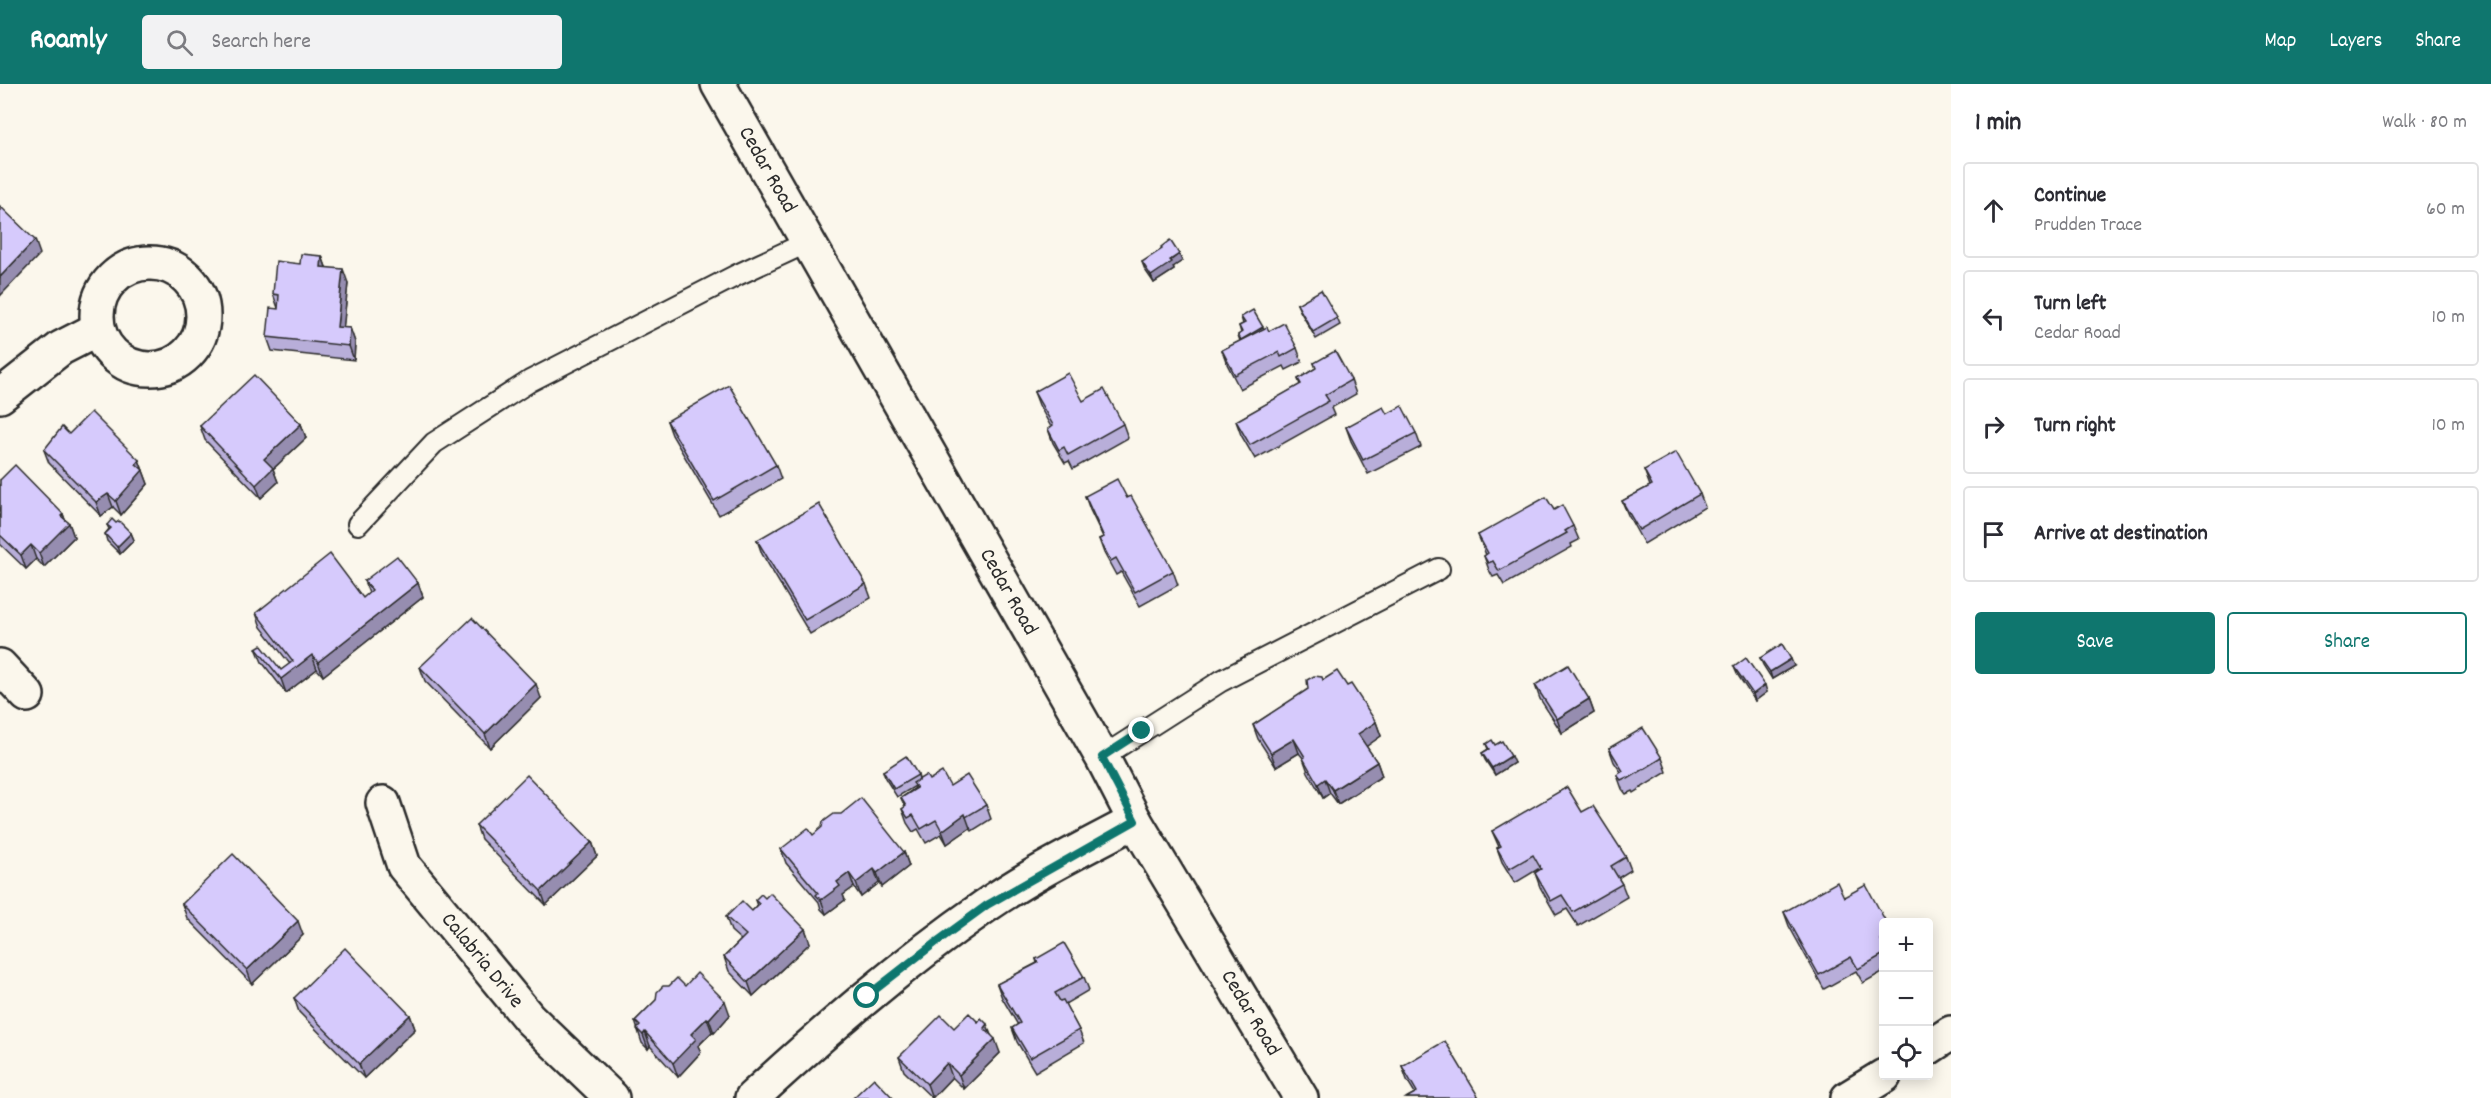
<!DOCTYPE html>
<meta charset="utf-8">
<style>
:root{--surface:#fff;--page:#f2f2f3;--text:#2b2b33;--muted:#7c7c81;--line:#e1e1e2;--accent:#0f766e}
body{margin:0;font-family:Dekko,sans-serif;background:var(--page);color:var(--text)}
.controls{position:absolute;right:18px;bottom:18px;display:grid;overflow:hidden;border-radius:6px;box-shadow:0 3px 15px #0003}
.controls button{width:54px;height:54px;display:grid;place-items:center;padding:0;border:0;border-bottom:2px solid var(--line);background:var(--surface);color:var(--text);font:30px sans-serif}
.stop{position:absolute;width:18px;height:18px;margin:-14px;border:4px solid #0f766e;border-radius:50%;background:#fff}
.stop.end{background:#0f766e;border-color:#fff;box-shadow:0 2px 6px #0008}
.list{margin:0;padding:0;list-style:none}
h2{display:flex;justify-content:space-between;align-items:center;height:78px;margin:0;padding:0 24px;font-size:26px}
h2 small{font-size:20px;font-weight:400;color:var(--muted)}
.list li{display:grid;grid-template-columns:39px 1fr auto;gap:18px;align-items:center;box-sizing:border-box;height:96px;margin:0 12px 12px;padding:0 12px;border:2px solid var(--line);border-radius:6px}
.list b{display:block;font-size:22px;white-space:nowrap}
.list p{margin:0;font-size:20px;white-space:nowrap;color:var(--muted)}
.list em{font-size:20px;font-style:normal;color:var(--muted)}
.actions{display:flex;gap:12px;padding:18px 24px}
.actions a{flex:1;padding:14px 0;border:2px solid var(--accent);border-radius:6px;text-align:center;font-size:21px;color:var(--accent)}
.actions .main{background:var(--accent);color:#fff}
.icon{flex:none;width:33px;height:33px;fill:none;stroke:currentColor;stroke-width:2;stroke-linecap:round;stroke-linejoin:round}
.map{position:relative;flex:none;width:1951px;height:1014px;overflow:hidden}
header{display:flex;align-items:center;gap:36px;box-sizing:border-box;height:84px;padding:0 30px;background:var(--accent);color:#fff}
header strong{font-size:28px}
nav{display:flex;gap:33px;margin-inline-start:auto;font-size:21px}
.search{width:420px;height:54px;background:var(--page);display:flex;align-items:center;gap:15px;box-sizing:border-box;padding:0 21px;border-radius:6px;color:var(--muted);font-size:22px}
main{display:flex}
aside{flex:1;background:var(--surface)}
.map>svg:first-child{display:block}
</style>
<header>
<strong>Roamly</strong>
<div class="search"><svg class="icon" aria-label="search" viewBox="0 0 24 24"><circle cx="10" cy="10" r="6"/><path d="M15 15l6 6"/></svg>Search here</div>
<nav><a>Map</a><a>Layers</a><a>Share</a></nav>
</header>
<main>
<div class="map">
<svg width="1951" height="1014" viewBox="0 0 1951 1014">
<rect width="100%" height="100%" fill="#fbf7ec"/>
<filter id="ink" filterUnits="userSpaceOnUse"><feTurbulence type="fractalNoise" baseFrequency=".0167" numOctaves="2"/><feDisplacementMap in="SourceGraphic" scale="12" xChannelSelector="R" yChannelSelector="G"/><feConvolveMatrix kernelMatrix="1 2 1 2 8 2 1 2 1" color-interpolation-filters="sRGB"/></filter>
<g filter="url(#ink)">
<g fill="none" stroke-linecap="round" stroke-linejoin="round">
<g stroke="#2b2b2b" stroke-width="24">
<g id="lane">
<path d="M358,440l76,-81 96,-62 207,-106 71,-33"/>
<path d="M1102,673l119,-76 218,-112"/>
</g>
</g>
<g stroke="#2b2b2b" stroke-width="38">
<g id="street">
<circle cx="150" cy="232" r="53"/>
<path d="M0,312l61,-48 37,-19"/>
<path d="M0,582l27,29"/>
<path id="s1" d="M383,719l21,63 125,152 83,80"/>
<path d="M752,1014c74,-68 150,-134 232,-191 47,-33 100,-59 151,-86"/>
</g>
</g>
<g stroke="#2b2b2b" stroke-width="38">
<g id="secondary">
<path id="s2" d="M718,0l384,673 33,64 166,277"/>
<path d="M1928,964l23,-15"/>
<path d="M1848,1014l36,-22"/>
</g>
</g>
<use href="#lane" stroke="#fbf7ec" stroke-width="20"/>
<use href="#street" stroke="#fbf7ec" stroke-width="33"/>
<use href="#secondary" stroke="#fbf7ec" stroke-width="33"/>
</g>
<g fill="#b8aed9" stroke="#2b2b2b" stroke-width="1.5">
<path d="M1179,170l3,7 -9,6 1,3 -20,13 -9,-13 -3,-8z"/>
<path d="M322,172l4,11 22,16 -5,45h7l5,14 -1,18 -82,-9 -5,-14 11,-29 -5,-14 27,-30z"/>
<path d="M1297,220l40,14 3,7 -24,14 -16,-28z"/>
<path d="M1241,233l22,10 1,2 5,2 28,17 5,14 -16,8 -2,-4 -44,23 -13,-25 -5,-14 18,-9 -2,-6 3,-2 -2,-7 4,-2z"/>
<path d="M1314,279l37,17 5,14 -25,14 3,7 -79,44 -14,-24 -5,-14 64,-36 -2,-6 18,-11z"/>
<path d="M1034,308l49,9 40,23 5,14 -55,31 -4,-8 -4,2 -12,-20 -5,-14 3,-2 -12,-22z"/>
<path d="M1387,330l29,19 5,14 -53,27 -17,-33 -5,-14z"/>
<path d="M667,337l109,44 5,14 -62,36 -47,-80z"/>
<path d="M301,340l5,14 -33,31 5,13 -17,16 -56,-58 -5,-14z"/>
<path d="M69,350l70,26 9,24 -27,31 -8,-8 -12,9 -52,-53 -5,-13z"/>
<path d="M1644,386l56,24 5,13 -61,37 -16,-29 -6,-14 28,-15z"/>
<path d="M0,396l63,34 2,6 4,3 5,14 -30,30 -8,-8 -10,10 -26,-25z"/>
<path d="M1085,412l42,2 46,73 5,14 -38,21 -19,-34 -5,3 -12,-22 -5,-14 4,-2 -13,-27z"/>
<path d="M1554,426l19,16 6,14 -8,4 1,3 -68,38 -6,-10 -5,2 -4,-7 -5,-14 2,-1 -8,-20z"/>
<path d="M116,439l15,10 3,7 -14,14 -13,-13 -2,-7 4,-5 -2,-4z"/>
<path d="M757,456l109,44 5,14 -61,36 -48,-80z"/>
<path d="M364,497l54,2 5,14 -100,79 -6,-7 -31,24 -24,-31 -6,-14 25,22 9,-6 -29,-37 -5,-14 107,-15 6,-5z"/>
<path d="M1760,574l34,8 -22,13 -9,-14z"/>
<path d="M420,583l121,31 -51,50 -65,-67z"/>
<path d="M1734,583l33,25 -12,9 -18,-27z"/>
<path d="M1323,596l24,6 29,36 5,14 -15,10 11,16 5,14 -44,28 -8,-11 -7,5 -15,-26 -5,-14 -4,-5 -23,14 -18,-28 -5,-14z"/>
<path d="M1535,601l54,14 5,14 -32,20 -22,-34z"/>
<path d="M1486,660l9,1 19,18 -19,12 -10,-15 -3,-7 6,-4z"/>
<path d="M1609,664l53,10 5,14 -34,21 -1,-2 -6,3 -4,-5 -5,-14 4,-3 -7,-10z"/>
<path d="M883,687l35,4 1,4 10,1 21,6 36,19 5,14 -19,12 -2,-3 -23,16 -6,-10 -15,9 -8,-14 -5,3 -6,-9 -5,-14 3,-2 -4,-9 14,-10v-2l-18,11 -12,-19z"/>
<path d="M1582,728l44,45 5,13 -13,8 4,6 5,13 -49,29 -11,-17 -11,6 -16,-28 -5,-14 4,-3 -1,-1 -23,14 -13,-21 -5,-14 2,-1 -7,-16z"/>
<path d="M476,741l116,17 5,14 -51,49 -65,-66z"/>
<path d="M813,751l91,17 5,14 -27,21 -3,-4 -18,14 -7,-10 -11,8 2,5 -19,14 -5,-5 -2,-7 -33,-39 -5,-14z"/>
<path d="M1844,813l40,25v49l-21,12 -7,-12 -32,18 -35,-63 -5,-14z"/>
<path d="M765,814l40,31 5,14 -57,53 -24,-25 -5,-14 17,-17 -10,-9 -5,-14 26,-6 5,-5 -2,-6z"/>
<path d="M182,820l121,31 -51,49 -65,-66z"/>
<path d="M1036,875l48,18 5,13 -24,14 14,26 5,13 -49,29 -18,-30 -5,-14 6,-3 -16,-27 -5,-14 40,-21z"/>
<path d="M685,902l45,29 -16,18 -2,-1 -14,14 3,6 -23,25 -28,-31 -2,3 -6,-6 -7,-22 21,-21z"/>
<path d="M294,914l116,17 5,14 -51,49 -65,-66z"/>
<path d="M954,944l37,7 9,18 -36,36 -12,-12 -20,21 -28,-27 -5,-14z"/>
<path d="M1402,982l76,30 1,2h-73l9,-5 -8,-13z"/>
</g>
<g fill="#968db0" stroke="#2b2b2b" stroke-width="1.5">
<path d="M35,156l5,14 -40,42v-19z"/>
<path d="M1179,170l3,7 -9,6 1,3 -20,13 -3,-7z"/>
<path d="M322,172l5,14 -6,-3z"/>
<path d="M343,185l5,14 -6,58 -5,-14z"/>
<path d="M350,244l5,14 -1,18 -5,-14z"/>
<path d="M301,340l5,14 -33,31 5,13 -17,16 -5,-13 8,-26z"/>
<path d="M139,376l9,24 -27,31 -5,-14 20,-37z"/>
<path d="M108,410l5,13 -12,9 -5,-14z"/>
<path d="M63,430l4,11 2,-2 5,14 -30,30 -5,-14 22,-37z"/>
<path d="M131,449l3,7 -14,14 -3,-7z"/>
<path d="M31,461l5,14 -10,10 -5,-14z"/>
<path d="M418,499l5,14 -100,79 -5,-14z"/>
<path d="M312,571l5,14 -31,24 -5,-14z"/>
<path d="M1791,575l3,7 -22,13 -2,-7z"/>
<path d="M536,600l5,14 -51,50 -5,-14z"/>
<path d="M1765,601l2,7 -12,9 -2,-7z"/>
<path d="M1589,615l5,14 -32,20 -5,-14z"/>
<path d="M1376,638l5,14 -17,12 -6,-14z"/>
<path d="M1294,655l5,14 -23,14 -5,-14z"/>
<path d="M1511,672l3,7 -19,12 -3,-7z"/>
<path d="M1377,678l5,14 -44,28 -5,-14z"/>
<path d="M1325,695l5,14 -7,5 -5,-14z"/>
<path d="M965,730l5,14 -23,16 -5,-13z"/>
<path d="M592,758l5,14 -51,49 -5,-14z"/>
<path d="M904,768l5,14 -27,21 -5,-14z"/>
<path d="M874,785l5,14 -18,14 -5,-14z"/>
<path d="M849,789l5,14 -11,8 2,5 -19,14 -5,-14 16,-18z"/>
<path d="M298,837l5,14 -51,49 -5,-14z"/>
<path d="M805,845l5,14 -57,53 -5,-14z"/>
<path d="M725,917l5,14 -16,18 -5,-14z"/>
<path d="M410,931l5,14 -51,49 -5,-14z"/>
<path d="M707,934l5,14 -14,14 3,6 -23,25 -5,-14 18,-29z"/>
<path d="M987,940l5,14 -8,-10z"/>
<path d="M645,948l5,14 -2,3 -5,-14z"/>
<path d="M995,955l5,14 -36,36 -5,-14z"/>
<path d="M947,979l5,14 -20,21 -5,-14z"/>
</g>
<g fill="#d6cafc" stroke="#2b2b2b" stroke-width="1.5">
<path d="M0,122l35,34 -35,37z"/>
<path d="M1170,156l9,14 -9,6 2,2 -21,14 -9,-14 20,-13 -1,-2z"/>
<path d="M301,170l21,2 -1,11 22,2 -6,58 13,1 -1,18 -82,-9 3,-29 8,1 1,-14 -6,-1 3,-33 24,3z"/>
<path d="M1321,206l16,28 -24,14 -16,-28z"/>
<path d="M1253,226l10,17 -22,13 -3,-5 4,-3 -3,-6 6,-3 -4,-6z"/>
<path d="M1284,239l13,25 -16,9 -2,-5 -44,23 -13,-25 45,-23 2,4z"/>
<path d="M1335,267l16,29 -26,15 4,6 -79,44 -14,-24 65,-37 -3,-5 18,-11 -2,-5z"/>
<path d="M1068,289l15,28 21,-12 19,35 -55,31 -4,-8 -5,3 -11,-21 5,-4 -19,-33z"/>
<path d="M254,291l47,49 -37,35 9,9 -17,17 -56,-59z"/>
<path d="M729,301l47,80 -62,36 -47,-80z"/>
<path d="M1402,322l14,27 -53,27 -17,-33 37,-20 4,7z"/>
<path d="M91,328l48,48 -3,4 7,6 -27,31 -8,-7 -12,8 -52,-52 18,-23 7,7z"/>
<path d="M1676,368l24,42 -61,36 -17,-29 30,-16 -8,-15z"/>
<path d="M15,381l48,49 -2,2 8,7 -30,30 -8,-8 -10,10 -21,-20v-55z"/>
<path d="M1117,395l10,19 4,-2 42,75 -38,21 -19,-34 -5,3 -12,-22 5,-2 -19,-41z"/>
<path d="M1546,413l8,13 8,-5 11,21 -8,5 2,2 -68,38 -6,-10 -5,2 -4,-7 4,-3 -10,-18z"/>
<path d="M819,420l47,80 -61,36 -48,-80z"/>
<path d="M112,435l4,4 3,-2 12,12 -14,14 -12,-13 6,-6 -4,-3z"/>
<path d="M330,470l33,44 9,-8 -8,-9 33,-25 21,27 -100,79 -6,-7 -31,24 -25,-31 5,-3 20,25 12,-9 -37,-48z"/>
<path d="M472,534l64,66 -51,50 -65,-67z"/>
<path d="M1782,560l9,15 -21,13 -10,-14z"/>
<path d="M1746,574l19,27 -12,9 -19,-27z"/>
<path d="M1568,581l21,34 -32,20 -22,-34z"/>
<path d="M1337,587l10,15 4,-2 25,38 -18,12 19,28 -44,28 -8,-11 -7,5 -15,-26 2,-1 -11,-18 -23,14 -18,-28 55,-36 -1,-9 7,-4 8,1 1,3z"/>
<path d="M1643,644l19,30 -34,21 -1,-2 -6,3 -4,-5 6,-4 -14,-23z"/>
<path d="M1492,656l3,5 7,-4 9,15 -19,12 -10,-15 7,-4 -3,-5z"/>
<path d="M906,672l12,19 -24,14 -11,-18z"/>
<path d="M942,688l8,14 17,-11 19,30 -20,12 -1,-3 -23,17 -6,-11 -15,9 -8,-14 -5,3 -6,-9 4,-3 -5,-8 16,-10 -4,-5 13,-8 3,5z"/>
<path d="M527,691l65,67 -51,49 -65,-66z"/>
<path d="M1567,703l15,25 11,-6 33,51 -15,9 11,18 -49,28 -11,-17 -11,6 -16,-28 6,-4 -8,-14 -24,14 -12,-21 4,-2 -9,-15z"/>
<path d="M861,714l43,54 -27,21 -3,-4 -18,14 -7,-10 -12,9 3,4 -19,14 -5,-5 2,-2 -37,-44 27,-21 5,7 9,-8 1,-5 11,-8h7z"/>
<path d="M233,770l65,67 -51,49 -65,-66z"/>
<path d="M1837,798l7,15 22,-12 20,37h-2v17l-3,1 3,5v9l-26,15 -7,-12 -32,18 -35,-63z"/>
<path d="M770,809l35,36 -57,53 -24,-25 22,-22 -20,-18 16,-16 10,10 7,-7 -4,-4 6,-6 4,4z"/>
<path d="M1064,859l20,34 -29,16 5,8 3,-1 16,30 -49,28 -18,-30 8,-5 -23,-39 41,-21 -2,-4z"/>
<path d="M345,864l65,67 -51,49 -65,-66z"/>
<path d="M697,889l28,28 -16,18 -2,-1 -16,16 5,5 -23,24 -28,-31 -2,3 -6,-6 3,-3 -5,-5 21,-21 1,-8 6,-6h6l8,-8 8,8z"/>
<path d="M969,929l9,9 3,-4 6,6 -3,4 11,11 -36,36 -12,-12 -20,21 -28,-27 42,-42 13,13z"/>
<path d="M1445,957l33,55 -3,2h-69l11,-6 -15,-26z"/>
<path d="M874,994l19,20h-40z"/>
</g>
</g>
<g fill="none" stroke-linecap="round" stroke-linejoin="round" filter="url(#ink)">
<path stroke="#0f766e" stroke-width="8" d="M867,912l68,-53 52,-38 148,-84 -33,-64 40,-26"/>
</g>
<g text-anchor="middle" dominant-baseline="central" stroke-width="6" stroke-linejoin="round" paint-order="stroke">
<g font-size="22" fill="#2b2b2b" stroke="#fbf7ec">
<text stroke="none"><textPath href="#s2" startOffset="99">Cedar Road</textPath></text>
<text stroke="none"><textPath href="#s2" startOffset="585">Cedar Road</textPath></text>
<text stroke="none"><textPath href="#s1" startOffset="189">Calabria Drive</textPath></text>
<text stroke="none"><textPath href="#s2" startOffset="1071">Cedar Road</textPath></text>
</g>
</g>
</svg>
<div class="controls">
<button>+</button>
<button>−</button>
<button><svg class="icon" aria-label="locate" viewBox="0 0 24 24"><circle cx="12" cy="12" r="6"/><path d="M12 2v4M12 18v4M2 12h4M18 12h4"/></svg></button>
</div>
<div class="stop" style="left:867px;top:912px"></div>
<div class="stop end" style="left:1142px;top:647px"></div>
</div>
<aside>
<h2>1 min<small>Walk · 80 m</small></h2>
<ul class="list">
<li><svg class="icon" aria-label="ahead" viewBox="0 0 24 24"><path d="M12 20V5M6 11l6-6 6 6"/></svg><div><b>Continue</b><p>Prudden Trace</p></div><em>60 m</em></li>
<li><svg class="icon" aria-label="left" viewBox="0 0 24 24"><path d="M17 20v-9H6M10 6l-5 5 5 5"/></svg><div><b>Turn left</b><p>Cedar Road</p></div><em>10 m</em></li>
<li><svg class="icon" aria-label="right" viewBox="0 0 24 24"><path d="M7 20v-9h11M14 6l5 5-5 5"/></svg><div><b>Turn right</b></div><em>10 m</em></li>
<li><svg class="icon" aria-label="arrive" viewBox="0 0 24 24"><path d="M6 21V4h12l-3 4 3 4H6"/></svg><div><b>Arrive at destination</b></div></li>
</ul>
<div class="actions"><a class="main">Save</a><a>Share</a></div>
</aside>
</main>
